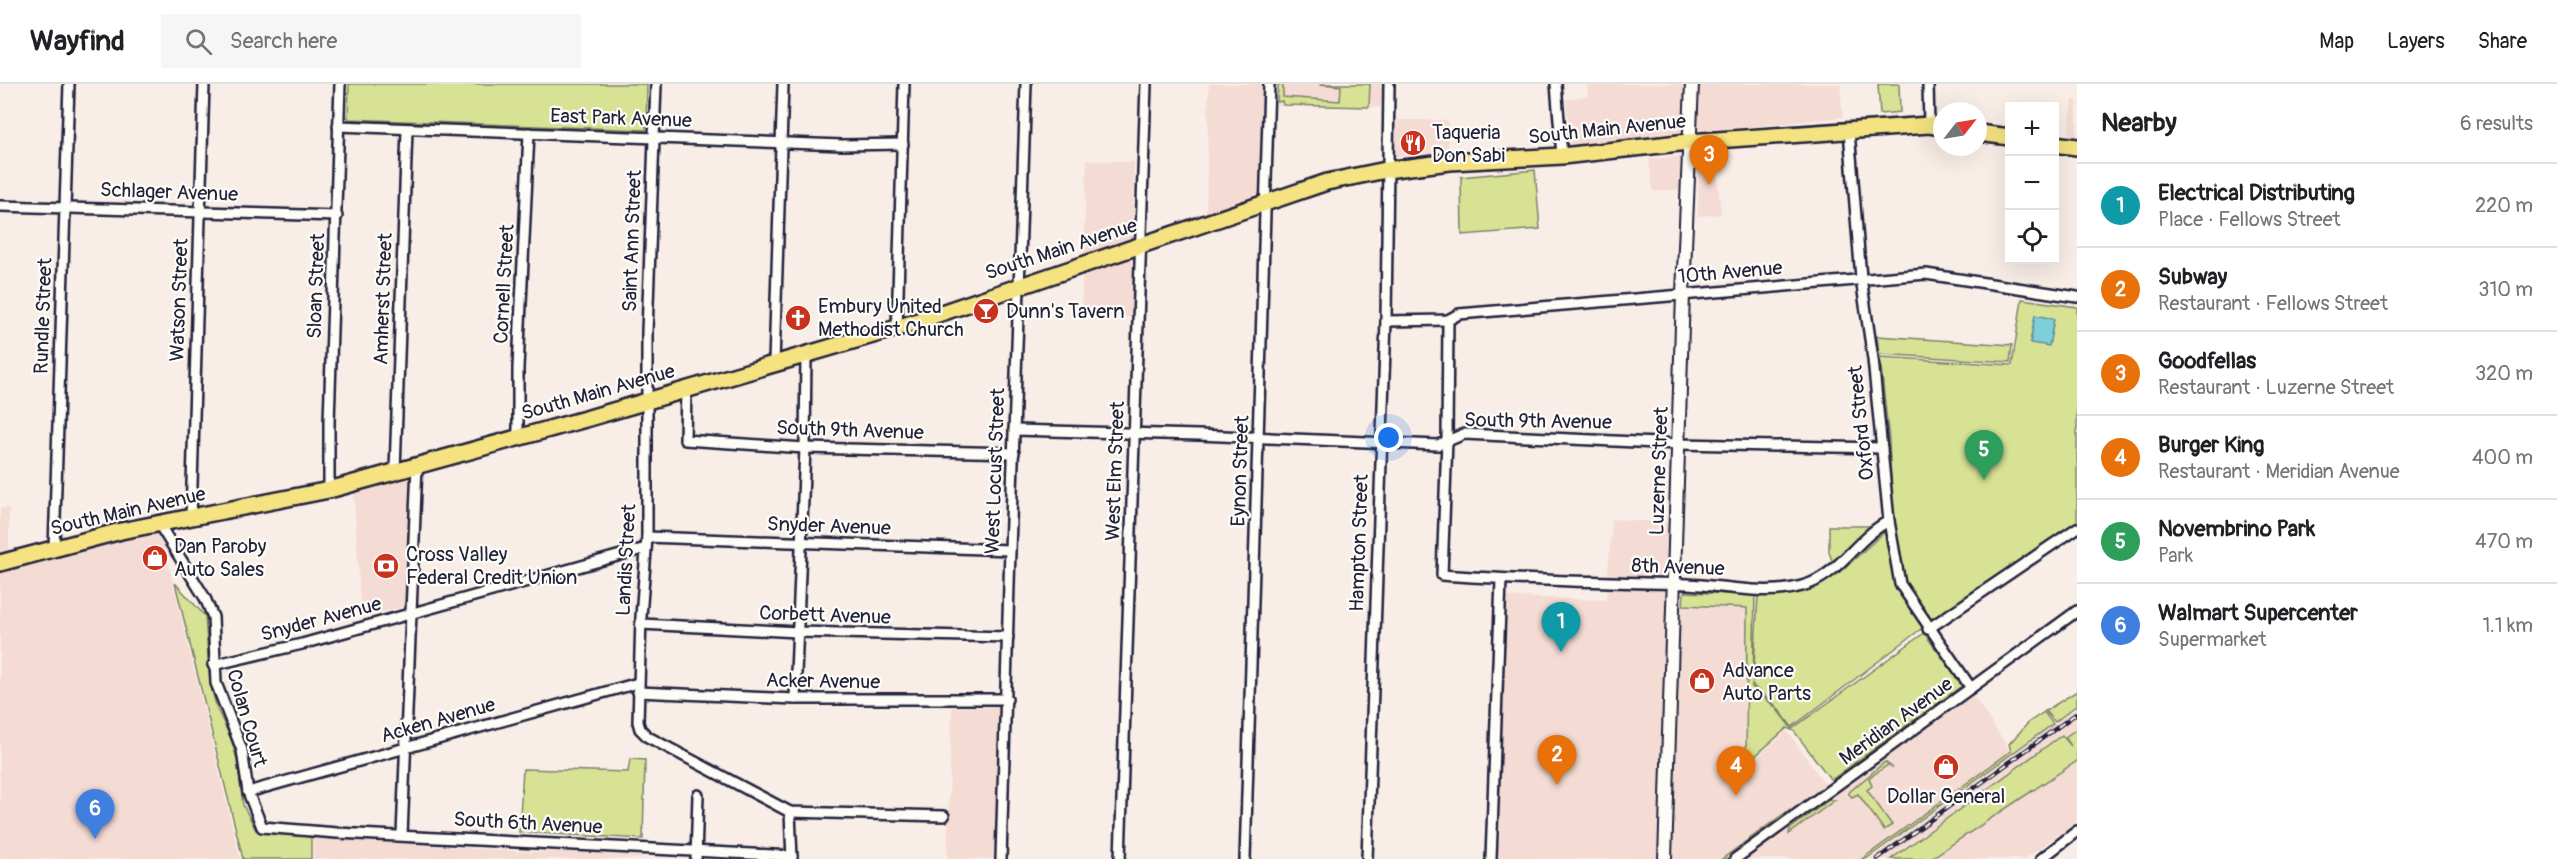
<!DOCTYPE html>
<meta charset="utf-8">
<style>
:root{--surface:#fff;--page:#f6f6f6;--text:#202124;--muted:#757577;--line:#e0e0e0;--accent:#1a73e8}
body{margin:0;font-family:Pangolin,sans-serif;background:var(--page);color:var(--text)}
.controls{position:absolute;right:18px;top:18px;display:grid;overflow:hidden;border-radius:0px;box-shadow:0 6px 24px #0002}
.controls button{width:54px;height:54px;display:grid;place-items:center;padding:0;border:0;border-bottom:2px solid var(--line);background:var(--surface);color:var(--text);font:30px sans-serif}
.compass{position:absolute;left:1933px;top:18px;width:54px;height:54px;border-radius:50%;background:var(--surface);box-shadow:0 6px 24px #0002;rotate:59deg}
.you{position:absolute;left:1389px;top:354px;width:21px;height:21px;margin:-15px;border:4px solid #fff;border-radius:50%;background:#1a73e8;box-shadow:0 0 0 9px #1a73e833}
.badge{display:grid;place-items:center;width:39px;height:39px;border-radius:50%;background:var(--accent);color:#fff;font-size:20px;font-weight:700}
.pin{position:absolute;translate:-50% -50px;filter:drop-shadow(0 2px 3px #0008)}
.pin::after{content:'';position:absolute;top:32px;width:21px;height:18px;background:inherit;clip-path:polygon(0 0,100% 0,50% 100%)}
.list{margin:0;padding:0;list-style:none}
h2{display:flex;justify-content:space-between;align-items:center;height:78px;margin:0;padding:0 24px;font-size:26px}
h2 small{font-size:20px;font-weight:400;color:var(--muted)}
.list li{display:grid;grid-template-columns:39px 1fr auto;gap:18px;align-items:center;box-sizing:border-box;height:84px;padding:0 24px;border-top:2px solid var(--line)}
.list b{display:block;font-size:22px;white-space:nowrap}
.list p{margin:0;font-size:20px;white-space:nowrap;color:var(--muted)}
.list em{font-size:20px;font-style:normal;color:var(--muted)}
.icon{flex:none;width:33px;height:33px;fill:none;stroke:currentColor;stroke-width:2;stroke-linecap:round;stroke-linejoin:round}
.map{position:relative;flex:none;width:2077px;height:775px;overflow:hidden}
header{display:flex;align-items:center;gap:36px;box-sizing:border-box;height:84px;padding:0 30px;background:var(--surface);border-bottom:2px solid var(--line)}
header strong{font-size:28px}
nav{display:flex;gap:33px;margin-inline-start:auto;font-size:21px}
.search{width:420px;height:54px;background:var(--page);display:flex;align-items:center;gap:15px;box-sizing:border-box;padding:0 21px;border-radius:0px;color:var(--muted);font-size:22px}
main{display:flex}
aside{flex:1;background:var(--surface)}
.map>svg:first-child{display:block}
</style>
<header>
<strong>Wayfind</strong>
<div class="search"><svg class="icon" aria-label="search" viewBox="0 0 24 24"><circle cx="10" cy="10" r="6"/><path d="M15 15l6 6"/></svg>Search here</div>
<nav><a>Map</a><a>Layers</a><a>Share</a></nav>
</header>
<main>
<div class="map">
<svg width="2077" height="775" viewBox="0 0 2077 775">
<rect width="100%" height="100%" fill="#f9ede7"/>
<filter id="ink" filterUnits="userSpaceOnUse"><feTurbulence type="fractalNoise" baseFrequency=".0167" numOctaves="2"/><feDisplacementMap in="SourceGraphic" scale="12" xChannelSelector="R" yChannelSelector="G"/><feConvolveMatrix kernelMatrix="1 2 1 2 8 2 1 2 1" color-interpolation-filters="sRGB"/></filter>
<g filter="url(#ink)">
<g fill="#f4dbd4">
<path d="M1209,0h52v38l-2,72 -53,19z"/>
<path d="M1278,0h105l-1,18 -1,5 -104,-2z"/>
<path d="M1587,0h253l3,33 -273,28 -4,-46 22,-3z"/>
<path d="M2073,16l4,1v38l-9,-1z"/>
<path d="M1397,36h51v33l-53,3z"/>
<path d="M1714,65l7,65 -23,2 1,-66z"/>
<path d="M1681,72v33l-28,3 -4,-33z"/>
<path d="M1087,76l47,2 -3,155 -50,-1z"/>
<path d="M410,394l-3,128 -46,11 -7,-124z"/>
<path d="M0,424h9v44l-9,1z"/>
<path d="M1612,435l60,4 -2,83 77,3 -3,160 43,-38 35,49 13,14 138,-99 37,56 -149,108h-362l6,-262 101,3z"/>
<path d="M160,446l80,329h-240v-286z"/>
<path d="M952,623h46l-4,152h-47z"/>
<path d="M2077,623v21l-13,8 -2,-1 -174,124h-19l186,-135 3,4 -2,-5z"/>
<path d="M2077,677v60l-52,38h-94z"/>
<path d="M313,753l196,14 132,3v5h-328z"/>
</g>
<g fill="#d7e295" stroke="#7c8268" stroke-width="1.5">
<path d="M349,0h298l-1,46 -298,-11z"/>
<path d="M1278,0h5v13l57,4 1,-15 -22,-2h51l-1,23 -86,-2 -1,-4 -5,1z"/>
<path d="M1878,0h21l1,28 -20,2z"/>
<path d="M1535,86l5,59 -78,6 -1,-58z"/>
<path d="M2022,215l55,8v214l-147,101 -138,105 -16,-21 -24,-21v2l23,20 17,22 132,-96 39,52 -132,95 -37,-49 -7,-3 -41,36 1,-156 -64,-3 1,-13 71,3 -2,88 5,-87 53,-6 33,-21 49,-45 -4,-84 -9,-83 132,8z"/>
<path d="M1877,252l135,9 -2,17 -131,-8z"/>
<path d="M1829,442h44l-40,37 -4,-11z"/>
<path d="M175,499l30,33 5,67 7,26 14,30 6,20 6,46 13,25 55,7v22h-68z"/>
<path d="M2077,607v14l-22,17 -10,-11z"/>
<path d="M2044,628l9,12 -187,135h-4l149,-108 -2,-7 20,-22z"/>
<path d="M2077,645v32l-147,98h-39l171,-124 9,11 -6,-9z"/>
<path d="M630,675l15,1 -2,79 -124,-7 4,-63 105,3z"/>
<path d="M1885,678l8,6 -5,-3 -19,13 3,8 -5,4 25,35 -8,5 -26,-36 -6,3 -4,-4z"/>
<path d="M1829,716h6l-46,34 1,-5z"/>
<path d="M1789,726v3l-62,46h-5z"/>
</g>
<path fill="#7fcfda" stroke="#5a8a9a" stroke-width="1.5" d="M2035,231l19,4 -5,27 -19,-3z"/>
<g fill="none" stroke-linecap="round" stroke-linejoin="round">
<g stroke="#22223b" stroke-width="14">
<g id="minor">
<path d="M656,0l-9,248v205l-6,80 -3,105 2,7 8,8 142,75 154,4"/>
<path d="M1556,0l6,72"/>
<path d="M1928,0l1,41"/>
<path d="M338,42l504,19 61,-1"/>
<path d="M1849,47l12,147 12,81 16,162 11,63 71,104"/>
<path d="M0,122l337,10"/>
<path d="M1448,236l-1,120 -5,135c82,6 164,7 246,9 40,2 85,14 123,-1 31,-13 48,-47 78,-62"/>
<path d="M1386,237l62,-1 11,-6 467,-40 151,23"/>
<path d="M897,244l7,-244"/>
<path d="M774,279l9,-279"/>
<path d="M686,305l-1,51 120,8 209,5"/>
<path d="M1014,346l184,5 240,10 26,-11 215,10 203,4"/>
<path d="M518,353v-69l11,-235"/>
<path d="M395,386l12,-340"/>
<path d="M329,406v-68l11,-338"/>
<path d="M191,434l13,-434"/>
<path d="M159,440l46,74 8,19 3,66 26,67 6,42 14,35 75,6 455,23"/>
<path d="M647,453l363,13"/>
<path d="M54,465l15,-465"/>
<path d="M641,540l157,8 210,5"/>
<path d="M1928,545l149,-101"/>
<path d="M213,581l89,-21 344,-96"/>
<path d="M638,608l157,7h212"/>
<path d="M795,615l10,-251 1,-94"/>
<path d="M248,708l390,-109"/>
<path d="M790,728l2,47"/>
<path d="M402,751l15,-370"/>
<path d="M696,775l2,-64"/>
<path d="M1001,775l9,-309 16,-466"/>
<path d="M1120,775l26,-775"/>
<path d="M1245,775l24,-775"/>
<path d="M1367,775l19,-538 3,-237"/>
<path d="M1491,775l10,-279"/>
<path d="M1735,775l342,-248"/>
<path d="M2041,775l36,-28"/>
</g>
</g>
<g stroke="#22223b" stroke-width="16">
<path id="tertiary" d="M1665,775l18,-565 9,-210"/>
</g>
<g stroke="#22223b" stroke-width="20">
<g id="primary">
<path d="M1978,49l32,4"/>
<path d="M2054,60l23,3"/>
<path d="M0,479l121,-32 208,-41 260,-72 308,-90 430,-146 59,-12 64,-8 112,-6 126,-14 241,-17 13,2"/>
</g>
</g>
<use href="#minor" stroke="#fdfcf7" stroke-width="9"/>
<use href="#tertiary" stroke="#fdfcf7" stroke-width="12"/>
<use href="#primary" stroke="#f5e381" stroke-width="15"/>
<g stroke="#22223b" stroke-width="4.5">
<path id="rail" d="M1877,775l200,-146"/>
</g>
<use href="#rail" stroke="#fdfcf7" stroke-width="2" stroke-dasharray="7" stroke-linecap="butt"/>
</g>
</g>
<defs>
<g id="restaurant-disc" transform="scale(1.35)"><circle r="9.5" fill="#c8321e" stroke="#fdfcf7"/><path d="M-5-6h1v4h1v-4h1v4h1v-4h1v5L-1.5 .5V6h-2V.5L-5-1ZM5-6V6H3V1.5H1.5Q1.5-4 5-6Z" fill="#fff"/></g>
<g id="bar-disc" transform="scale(1.35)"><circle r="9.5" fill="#c8321e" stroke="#fdfcf7"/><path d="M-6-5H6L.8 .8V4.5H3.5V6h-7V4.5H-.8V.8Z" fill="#fff"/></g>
<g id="church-disc" transform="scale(1.35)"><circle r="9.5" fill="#c8321e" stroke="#fdfcf7"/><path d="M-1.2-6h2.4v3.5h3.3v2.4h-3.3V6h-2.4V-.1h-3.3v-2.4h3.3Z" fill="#fff"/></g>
<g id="shop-disc" transform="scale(1.35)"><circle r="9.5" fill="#c8321e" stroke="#fdfcf7"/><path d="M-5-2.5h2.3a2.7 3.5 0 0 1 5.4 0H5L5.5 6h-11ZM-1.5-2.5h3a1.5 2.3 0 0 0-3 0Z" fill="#fff"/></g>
<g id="bank-disc" transform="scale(1.35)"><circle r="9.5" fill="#c8321e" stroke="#fdfcf7"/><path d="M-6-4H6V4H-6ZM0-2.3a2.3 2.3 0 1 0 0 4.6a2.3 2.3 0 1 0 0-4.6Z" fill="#fff"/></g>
</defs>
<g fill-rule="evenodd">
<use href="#restaurant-disc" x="1413" y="59"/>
<use href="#bar-disc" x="986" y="227"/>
<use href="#church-disc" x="798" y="234"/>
<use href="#shop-disc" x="155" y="474"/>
<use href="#bank-disc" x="386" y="482"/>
<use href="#shop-disc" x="1702" y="597"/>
<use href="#shop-disc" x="1946" y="683"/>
</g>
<g text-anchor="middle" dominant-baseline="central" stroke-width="4.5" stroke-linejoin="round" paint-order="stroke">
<g font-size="20" fill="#22223b" stroke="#fdfcf7">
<text transform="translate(621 34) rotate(2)">East Park Avenue</text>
<text transform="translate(1607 45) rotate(-6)">South Main Avenue</text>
<text transform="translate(169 108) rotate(2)">Schlager Avenue</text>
<text transform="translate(632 157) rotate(-88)">Saint Ann Street</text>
<text transform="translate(1061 165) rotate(-18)">South Main Avenue</text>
<text transform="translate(1730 188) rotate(-5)">10th Avenue</text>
<text transform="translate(504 200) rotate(-87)">Cornell Street</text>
<text transform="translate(316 202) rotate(-88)">Sloan Street</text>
<text transform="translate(383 215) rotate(-88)">Amherst Street</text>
<text transform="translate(179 216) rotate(-88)">Watson Street</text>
<text transform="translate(43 232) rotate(-88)">Rundle Street</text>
<text transform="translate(598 308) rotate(-16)">South Main Avenue</text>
<text transform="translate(1538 337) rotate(1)">South 9th Avenue</text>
<text transform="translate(1861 339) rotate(-96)">Oxford Street</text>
<text transform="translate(850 346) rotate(2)">South 9th Avenue</text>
<text transform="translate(995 387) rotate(-88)">West Locust Street</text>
<text transform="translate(1115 387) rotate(-88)">West Elm Street</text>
<text transform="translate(1240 387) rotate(-88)">Eynon Street</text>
<text transform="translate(1659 387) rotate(-88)">Luzerne Street</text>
<text transform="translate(128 427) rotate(-13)">South Main Avenue</text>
<text transform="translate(829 442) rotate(2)">Snyder Avenue</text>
<text transform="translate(1359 459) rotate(-88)">Hampton Street</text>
<text transform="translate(626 476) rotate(-87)">Landis Street</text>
<text transform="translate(1678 483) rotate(2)">8th Avenue</text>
<text transform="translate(825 531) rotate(2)">Corbett Avenue</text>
<text transform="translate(321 535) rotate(-15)">Snyder Avenue</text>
<text transform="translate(823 597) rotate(1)">Acker Avenue</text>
<text transform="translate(247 634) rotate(74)">Colan Court</text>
<text transform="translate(438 636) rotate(-16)">Acken Avenue</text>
<text transform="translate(1896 637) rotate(-36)">Meridian Avenue</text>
<text transform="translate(528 739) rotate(3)">South 6th Avenue</text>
</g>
<g font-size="20" fill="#22223b" stroke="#fdfcf7" text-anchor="start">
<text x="1432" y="48">Taqueria<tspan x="1432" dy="23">Don Sabi</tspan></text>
<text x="818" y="222">Embury United<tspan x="818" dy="23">Methodist Church</tspan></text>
<text x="1006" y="227">Dunn's Tavern</text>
<text x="174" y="462">Dan Paroby<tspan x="174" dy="23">Auto Sales</tspan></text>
<text x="406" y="470">Cross Valley<tspan x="406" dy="23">Federal Credit Union</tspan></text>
<text x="1722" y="586">Advance<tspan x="1722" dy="23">Auto Parts</tspan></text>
<text x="1946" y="712" text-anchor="middle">Dollar General</text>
</g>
</g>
</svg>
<div class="controls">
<button>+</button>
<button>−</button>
<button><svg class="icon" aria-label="locate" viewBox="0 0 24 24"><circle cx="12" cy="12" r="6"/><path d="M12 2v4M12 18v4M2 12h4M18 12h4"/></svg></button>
</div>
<svg class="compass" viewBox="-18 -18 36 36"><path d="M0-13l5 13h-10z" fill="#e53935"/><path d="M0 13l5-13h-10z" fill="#757577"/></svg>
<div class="you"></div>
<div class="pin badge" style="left:1561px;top:568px;background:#0f9aa8">1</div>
<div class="pin badge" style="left:1557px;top:701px;background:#e8710a">2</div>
<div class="pin badge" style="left:1709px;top:101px;background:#e8710a">3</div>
<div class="pin badge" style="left:1736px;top:712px;background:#e8710a">4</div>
<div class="pin badge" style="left:1984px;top:396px;background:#2e9e5b">5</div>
<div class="pin badge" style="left:95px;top:755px;background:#3f7fe0">6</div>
</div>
<aside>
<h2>Nearby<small>6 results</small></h2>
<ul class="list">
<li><span class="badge" style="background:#0f9aa8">1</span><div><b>Electrical Distributing</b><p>Place · Fellows Street</p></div><em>220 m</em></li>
<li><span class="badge" style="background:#e8710a">2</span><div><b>Subway</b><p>Restaurant · Fellows Street</p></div><em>310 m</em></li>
<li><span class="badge" style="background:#e8710a">3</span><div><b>Goodfellas</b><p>Restaurant · Luzerne Street</p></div><em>320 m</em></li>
<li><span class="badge" style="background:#e8710a">4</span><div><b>Burger King</b><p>Restaurant · Meridian Avenue</p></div><em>400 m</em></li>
<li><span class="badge" style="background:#2e9e5b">5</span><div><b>Novembrino Park</b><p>Park</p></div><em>470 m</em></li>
<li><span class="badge" style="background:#3f7fe0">6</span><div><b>Walmart Supercenter</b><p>Supermarket</p></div><em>1.1 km</em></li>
</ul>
</aside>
</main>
